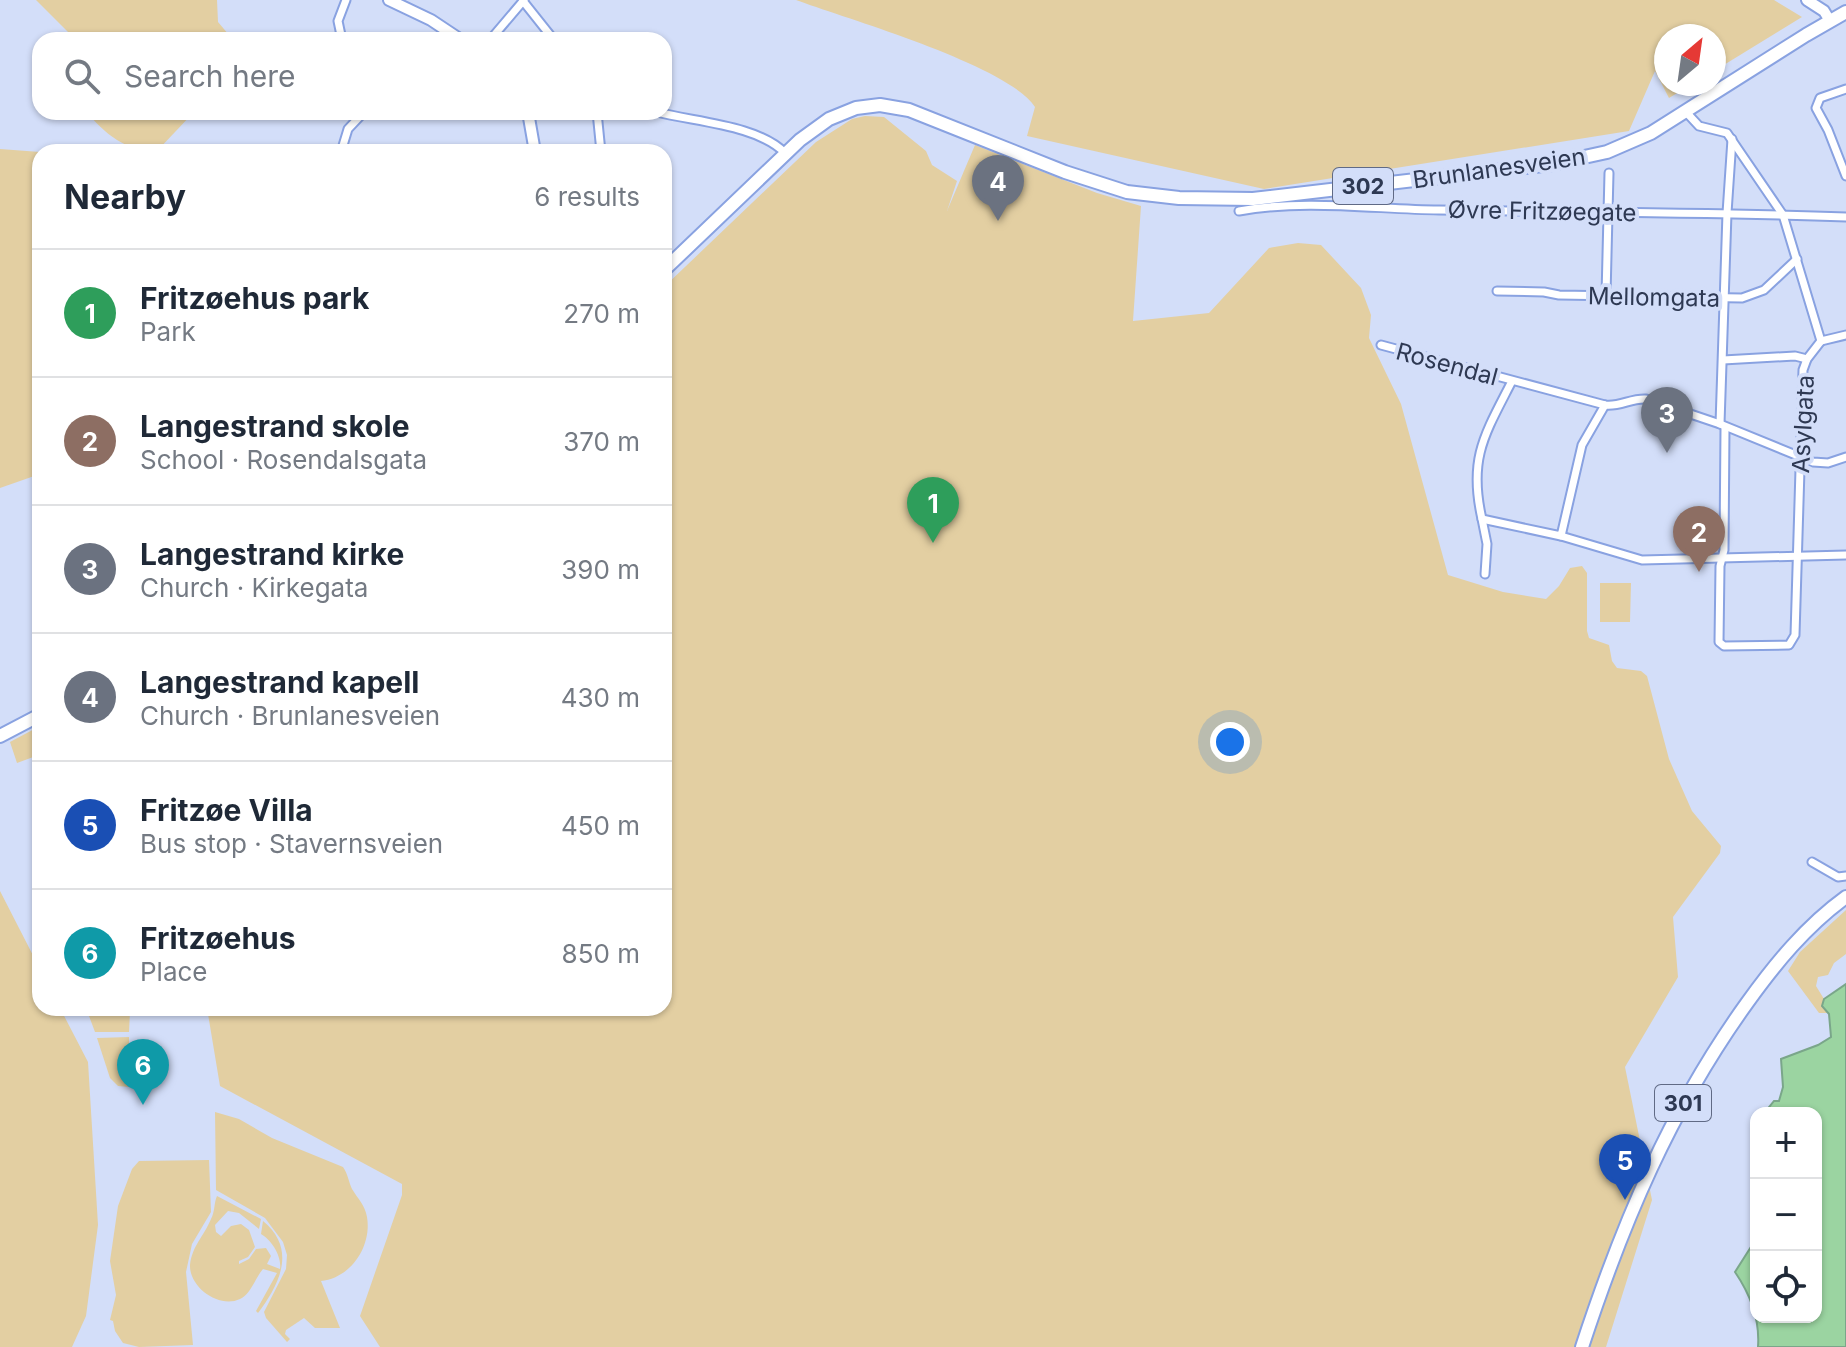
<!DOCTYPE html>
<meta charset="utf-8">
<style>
:root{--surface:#fff;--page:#f2f2f3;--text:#1f2937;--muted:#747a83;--line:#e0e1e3;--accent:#675321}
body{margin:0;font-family:Inter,sans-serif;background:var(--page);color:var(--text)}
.controls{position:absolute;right:24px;bottom:24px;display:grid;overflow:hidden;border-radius:16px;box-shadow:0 2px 6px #0004}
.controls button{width:72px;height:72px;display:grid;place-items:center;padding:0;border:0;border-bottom:2px solid var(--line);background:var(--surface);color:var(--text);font:40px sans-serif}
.compass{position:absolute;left:1654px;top:24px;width:72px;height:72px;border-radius:50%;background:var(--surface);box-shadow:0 2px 6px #0004;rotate:29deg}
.you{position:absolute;left:1230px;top:742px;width:28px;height:28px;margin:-20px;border:6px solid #fff;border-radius:50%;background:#1a73e8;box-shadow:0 0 0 12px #1a73e833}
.badge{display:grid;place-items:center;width:52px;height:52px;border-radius:50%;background:var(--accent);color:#fff;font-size:26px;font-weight:700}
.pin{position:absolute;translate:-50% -66px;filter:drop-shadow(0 2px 4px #0008)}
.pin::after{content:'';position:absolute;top:42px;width:28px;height:24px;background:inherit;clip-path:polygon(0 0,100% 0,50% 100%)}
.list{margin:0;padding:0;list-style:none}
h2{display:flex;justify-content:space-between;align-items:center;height:104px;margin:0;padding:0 32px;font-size:34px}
h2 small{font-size:26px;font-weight:400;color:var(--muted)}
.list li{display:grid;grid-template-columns:52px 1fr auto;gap:24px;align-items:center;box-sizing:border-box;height:128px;padding:0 32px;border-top:2px solid var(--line)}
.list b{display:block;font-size:30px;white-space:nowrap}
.list p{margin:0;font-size:26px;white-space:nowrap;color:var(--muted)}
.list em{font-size:26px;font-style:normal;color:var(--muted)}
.icon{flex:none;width:44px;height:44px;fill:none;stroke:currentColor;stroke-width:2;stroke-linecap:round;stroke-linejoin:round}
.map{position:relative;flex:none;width:1846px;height:1347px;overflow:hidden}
.search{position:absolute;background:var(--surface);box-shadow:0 2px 6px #0004;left:32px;top:32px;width:640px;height:88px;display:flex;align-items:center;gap:20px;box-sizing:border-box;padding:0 28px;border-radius:24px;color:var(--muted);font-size:30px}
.panel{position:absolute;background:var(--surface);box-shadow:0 2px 6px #0004;left:32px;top:144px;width:640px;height:872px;border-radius:24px}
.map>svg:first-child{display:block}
</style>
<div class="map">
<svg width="1846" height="1347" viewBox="0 0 1846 1347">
<rect width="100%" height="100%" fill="#d3def9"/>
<g fill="#e3cfa2">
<path d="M36,0h181l1,22 11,13 -1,5h-152z"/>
<path d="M796,0h978l28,17 -88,54v-35h-48v48h26l-23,14 -14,-27 -26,60 -365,58 -237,-53 8,-29c-27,-42 -188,-88 -239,-107z"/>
<path d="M87,112h107l-38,40c-28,0 -53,-19 -69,-40z"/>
<path d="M865,116l19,1 42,34 6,14 25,16 -10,30 28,-66 122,48 44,13 -8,115 76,-8 60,-65 29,-5 23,2 40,43 10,27 -2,23 32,66 47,171 55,17 43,7 13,-13 11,-18 12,-2 5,7v58l2,7 20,7 3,16 5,7 24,3 6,5 22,83 23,52 29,35 -1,7 -47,64 5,60 -53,90 27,133 -46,147h-1226l-20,-31 42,-121v-11l-182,-98 -13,-78h457v-721l152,-145 36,-23z"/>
<path d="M0,149l40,3v322l-40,14z"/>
<path d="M1600,583h31l-1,39h-30z"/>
<path d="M40,726v37l-4,-7 -19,7 -7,-21z"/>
<path d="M0,891l40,78v39h20l28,54 10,163 -12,91 -14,31h-72z"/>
<path d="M1846,910v44l-12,9 -6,12 -10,2 -2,9 8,13 -1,7 6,7h-10l-31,-42 12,-19z"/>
<path d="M86,1008h48v3h-4l-1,21h-34z"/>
<path d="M129,1037v50l-11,-1 -8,-8 -13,-40z"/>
<path d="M215,1112l24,7 33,19 71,29c5,7 6,16 9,22 6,10 13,16 15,28 5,29 -16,61 -46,64l19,47h-25l-11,-10 -18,12 -1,4 5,5 -3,3 -21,-24 -2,-6 22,-43 1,-14 -4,-13 -18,-24 -49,-28z"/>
<path d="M209,1160l2,52 -19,32 -6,28 7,73 -54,2 -16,-4 -8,-12 -2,-10 -3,-1 6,-25 -6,-34 8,-55 14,-37 7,-8z"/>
<path d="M217,1196l44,23 -2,10 -20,-16 -11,-2 -13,14 1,7 5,4 10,-10 10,-2 8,6 6,17 -7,10 -9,4v3l10,-5 7,-10 10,-1 5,8 -4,8 13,5c2,-12 -8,-29 -19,-35l2,-13c34,28 17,63 -5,92l-2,-2 21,-38 -14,-4c-7,8 -13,26 -23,30 -21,10 -51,-12 -50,-34 2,-19 14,-29 21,-46 4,-7 3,-17 6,-23z"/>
</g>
<path fill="#9bd4a1" stroke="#7aa68a" stroke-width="2" d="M1846,984v363h-88c2,-27 -8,-53 -23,-75l21,-33v78h60v-204h-48l-2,-2 8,-10h5l4,-14 -2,-28 37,-14 13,-8 -2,-23 -7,-8 2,-7z"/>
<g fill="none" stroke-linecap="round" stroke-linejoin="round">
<g stroke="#89a2e1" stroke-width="11">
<g id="street">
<path d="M523,1l31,39"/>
<path d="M342,40l-4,-19 8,-21"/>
<path d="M490,40l34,-40"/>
<path d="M1846,89l-26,9 -4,10 12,22 18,46"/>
<path d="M597,112l4,40"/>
<path d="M657,112c38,10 101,13 128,41"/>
<path d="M1686,112l13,14 28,7 56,82 38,126 -14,18 -4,11 -8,265 -6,10 -65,1 -5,-4 1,-76 4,-16 1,-122"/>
<path d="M341,152l7,-23 16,-17"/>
<path d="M1239,211c65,-12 134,-2 200,-1 136,2 271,2 407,7"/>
<path d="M1497,291l47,1 15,3 183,3 22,-8 33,-31"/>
<path d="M1606,296l3,-123"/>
<path d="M1821,341l25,-6"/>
<path d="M1381,345l224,60c15,2 26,-7 41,-6l74,25 93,38 15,1 18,-6"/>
<path d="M1723,360l72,-4 12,3"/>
<path d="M1512,381c-27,53 -44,77 -30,138l79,17 21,-91 23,-40"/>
<path d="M1720,424l7,-211 5,-74"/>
<path d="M1482,519l5,25 -2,30"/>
<path d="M1561,536l81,24 204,-5"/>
<path d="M1812,862l26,15 8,-1"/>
</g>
</g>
<g stroke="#89a2e1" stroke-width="14">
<g id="secondary">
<path d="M389,0l42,20 30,20"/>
<path d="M1807,0l17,11 6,10"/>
<path d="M528,112l7,40"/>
</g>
</g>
<g stroke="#89a2e1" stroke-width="16">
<g id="primary">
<path d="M664,270l136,-130 29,-21 27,-11 24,-3 29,5 156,62 62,20 52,6 74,1 299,-35 55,-12 44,-19 155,-98 40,-23"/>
<path d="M0,736l40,-21"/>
<path d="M1582,1347c41,-125 88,-237 165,-344 28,-39 59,-77 99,-106"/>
</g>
</g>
<use href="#street" stroke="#fff" stroke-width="7"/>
<use href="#secondary" stroke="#fff" stroke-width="10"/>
<use href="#primary" stroke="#fff" stroke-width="12"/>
</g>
<g text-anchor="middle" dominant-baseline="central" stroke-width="8" stroke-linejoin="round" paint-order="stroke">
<g fill="#d3def9" stroke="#606a85" stroke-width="2">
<rect x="1333" y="168" width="60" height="36" rx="6"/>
<rect x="1655" y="1085" width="56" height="36" rx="6"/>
</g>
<g font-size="22" font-weight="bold" fill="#2e3953">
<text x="1363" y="186">302</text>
<text x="1683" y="1103">301</text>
</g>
<g font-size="24" fill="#2e3953" stroke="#d3def9">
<text transform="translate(1499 168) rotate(-8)">Brunlanesveien</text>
<text transform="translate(1542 211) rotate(1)">Øvre Fritzøegate</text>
<text transform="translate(1654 297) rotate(1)">Mellomgata</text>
<text transform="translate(1447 364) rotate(15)">Rosendal</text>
<text transform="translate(1803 424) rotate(-87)">Asylgata</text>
</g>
</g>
</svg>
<div class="controls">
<button>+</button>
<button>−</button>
<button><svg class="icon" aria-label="locate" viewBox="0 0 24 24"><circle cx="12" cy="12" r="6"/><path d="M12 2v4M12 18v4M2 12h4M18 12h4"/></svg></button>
</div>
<svg class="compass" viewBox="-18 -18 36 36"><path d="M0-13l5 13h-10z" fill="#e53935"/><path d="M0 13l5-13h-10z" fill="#747a83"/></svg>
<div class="you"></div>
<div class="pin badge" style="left:933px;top:543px;background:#2e9e5b">1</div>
<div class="pin badge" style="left:1699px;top:572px;background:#8d6e63">2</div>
<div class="pin badge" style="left:1667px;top:453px;background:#6b7280">3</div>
<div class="pin badge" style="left:998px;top:221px;background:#6b7280">4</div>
<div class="pin badge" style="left:1625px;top:1200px;background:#1a4fb4">5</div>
<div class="pin badge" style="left:143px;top:1105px;background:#0f9aa8">6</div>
<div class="search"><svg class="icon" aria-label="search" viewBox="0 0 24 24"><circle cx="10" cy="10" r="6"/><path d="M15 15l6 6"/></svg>Search here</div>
<section class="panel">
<h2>Nearby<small>6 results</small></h2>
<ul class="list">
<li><span class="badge" style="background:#2e9e5b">1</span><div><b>Fritzøehus park</b><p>Park</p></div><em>270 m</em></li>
<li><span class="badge" style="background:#8d6e63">2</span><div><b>Langestrand skole</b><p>School · Rosendalsgata</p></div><em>370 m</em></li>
<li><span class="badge" style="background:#6b7280">3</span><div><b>Langestrand kirke</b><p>Church · Kirkegata</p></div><em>390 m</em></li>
<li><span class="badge" style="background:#6b7280">4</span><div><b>Langestrand kapell</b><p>Church · Brunlanesveien</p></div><em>430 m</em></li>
<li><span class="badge" style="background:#1a4fb4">5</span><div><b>Fritzøe Villa</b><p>Bus stop · Stavernsveien</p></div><em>450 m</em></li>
<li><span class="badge" style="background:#0f9aa8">6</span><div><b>Fritzøehus</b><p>Place</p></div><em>850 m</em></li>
</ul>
</section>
</div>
